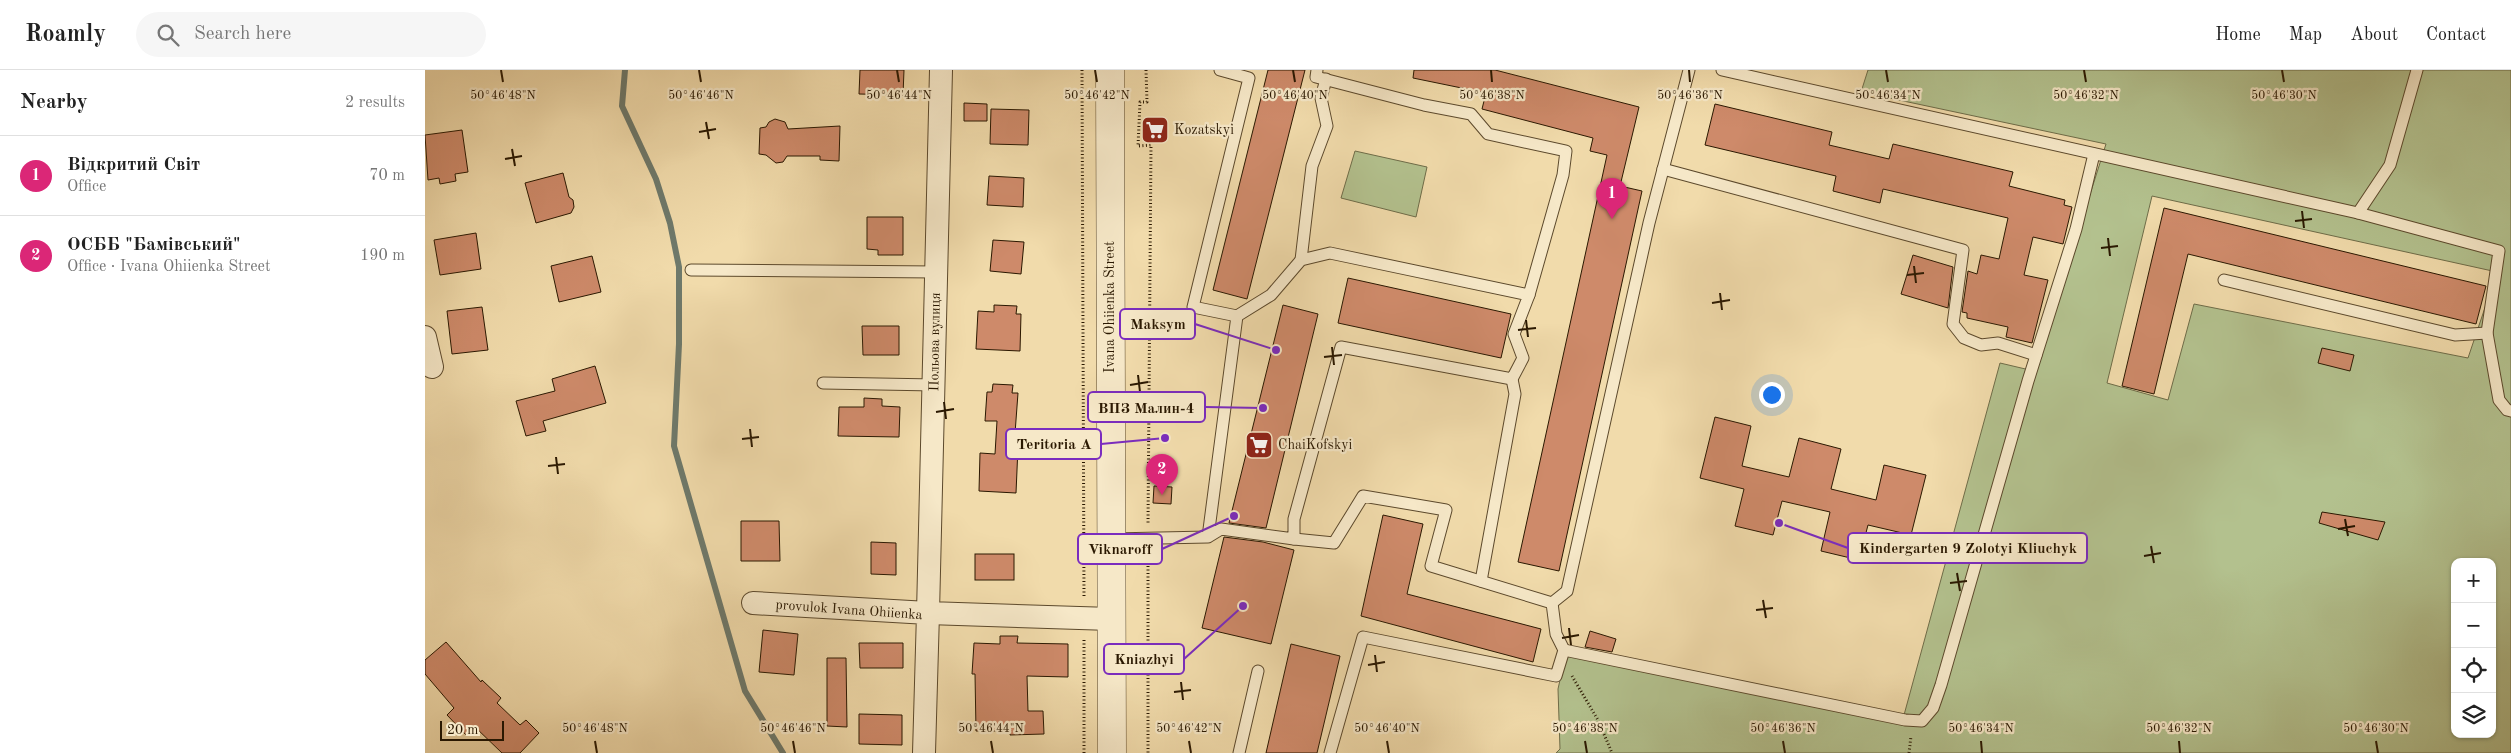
<!DOCTYPE html>
<meta charset="utf-8">
<style>
:root{--surface:#fff;--page:#f6f6f6;--text:#222;--muted:#767676;--line:#e0e0e0;--accent:#db2777}
body{margin:0;font-family:"Old Standard TT",serif;background:var(--page);color:var(--text)}
.controls{position:absolute;right:15px;bottom:15px;display:grid;overflow:hidden;border-radius:10px;box-shadow:0 1px 4px #0004}
.controls button{width:45px;height:45px;display:grid;place-items:center;padding:0;border:0;border-bottom:1px solid var(--line);background:var(--surface);color:var(--text);font:25px sans-serif}
.scale{position:absolute;left:15px;bottom:12px;width:64px;box-sizing:border-box;padding-left:5px;border:2px solid #2a1801;border-top:0;font-size:14px;line-height:18px;white-space:nowrap;color:#2a1801;-webkit-text-stroke:4px #f6e8c8;paint-order:stroke}
.you{position:absolute;left:1346px;top:324px;width:18px;height:18px;margin:-12px;border:4px solid #fff;border-radius:50%;background:#1a73e8;box-shadow:0 0 0 8px #1a73e833}
.badge{display:grid;place-items:center;width:32px;height:32px;border-radius:50%;background:var(--accent);color:#fff;font-size:16px;font-weight:700}
.pin{position:absolute;translate:-50% -41px;filter:drop-shadow(0 1px 2px #0008)}
.pin::after{content:'';position:absolute;top:26px;width:18px;height:15px;background:inherit;clip-path:polygon(0 0,100% 0,50% 100%)}
.list{margin:0;padding:0;list-style:none}
h2{display:flex;justify-content:space-between;align-items:center;height:65px;margin:0;padding:0 20px;font-size:21px}
h2 small{font-size:16px;font-weight:400;color:var(--muted)}
.list li{display:grid;grid-template-columns:32px 1fr auto;gap:15px;align-items:center;box-sizing:border-box;height:80px;padding:0 20px;border-top:1px solid var(--line)}
.list b{display:block;font-size:19px;white-space:nowrap}
.list p{margin:0;font-size:16px;white-space:nowrap;color:var(--muted)}
.list em{font-size:16px;font-style:normal;color:var(--muted)}
.icon{flex:none;width:28px;height:28px;fill:none;stroke:currentColor;stroke-width:2;stroke-linecap:round;stroke-linejoin:round}
.map{position:relative;flex:none;width:2086px;height:683px;overflow:hidden}
header{display:flex;align-items:center;gap:30px;box-sizing:border-box;height:70px;padding:0 25px;background:var(--surface);border-bottom:1px solid var(--line)}
header strong{font-size:24px}
nav{display:flex;gap:28px;margin-inline-start:auto;font-size:18px}
.search{width:350px;height:45px;background:var(--page);display:flex;align-items:center;gap:12px;box-sizing:border-box;padding:0 18px;border-radius:28px;color:var(--muted);font-size:19px}
main{display:flex}
aside{flex:1;background:var(--surface)}
.map>svg:first-child{display:block}
</style>
<header>
<strong>Roamly</strong>
<div class="search"><svg class="icon" aria-label="search" viewBox="0 0 24 24"><circle cx="10" cy="10" r="6"/><path d="M15 15l6 6"/></svg>Search here</div>
<nav><a>Home</a><a>Map</a><a>About</a><a>Contact</a></nav>
</header>
<main>
<aside>
<h2>Nearby<small>2 results</small></h2>
<ul class="list">
<li><span class="badge">1</span><div><b>Відкритий Світ</b><p>Office</p></div><em>70 m</em></li>
<li><span class="badge">2</span><div><b>ОСББ &quot;Бамівський&quot;</b><p>Office · Ivana Ohiienka Street</p></div><em>190 m</em></li>
</ul>
</aside>
<div class="map">
<svg width="2086" height="683" viewBox="0 0 2086 683">
<rect width="100%" height="100%" fill="#f1dbab"/>
<filter id="stains"><feTurbulence type="fractalNoise" baseFrequency=".004" numOctaves="4"/><feColorMatrix values="0 0 0 0 .2 0 0 0 0 .09 0 0 0 0 .02 0 0 0 .5 -.17"/></filter>
<radialGradient id="worn" r=".72"><stop offset=".6" stop-color="#630" stop-opacity="0"/><stop offset="1" stop-color="#630" stop-opacity=".3"/></radialGradient>
<g fill="#b3c18e" stroke="#6e6c48" fill-rule="evenodd">
<path d="M1443,0h643v683h-955l4,-4 -2,-60 8,-36 338,62 96,-352 34,8 72,-227 -245,-52zM1727,126l345,76 -29,86 -274,-54 -26,96 -61,-17zM2030,492h37v172h-37z"/>
<path d="M930,81l72,16 -11,50 -75,-19z"/>
</g>
<g fill="none" stroke-linecap="round" stroke-linejoin="round">
<path stroke="#6e796b" stroke-width="6" d="M200,0l-3,36 34,73 14,44 9,44v77l-5,102 71,245 38,62"/>
</g>
<g fill="#ce8a6a" stroke="#2a1801">
<path d="M435,0h44l-1,25 -44,-1z"/>
<path d="M843,0h37l-58,229 -34,-9z"/>
<path d="M989,0h81l144,37 -19,79 22,5 -83,380 -41,-9 89,-407 -17,-4 3,-13 -111,-29 4,-16 -73,-15z"/>
<path d="M539,33l23,1v17h-23z"/>
<path d="M1290,34l117,28 -3,13 60,14 4,-15 120,28 -4,14 56,14 -1,5 8,2 -9,37 -30,-7 -9,38 24,5 -16,63 -26,-6 2,-10 -41,-9v-5l-5,-1 6,-41 9,3 4,-19 18,4 9,-41 -125,-29 -3,14 -47,-12 3,-15 -131,-31z"/>
<path d="M566,39l38,1 -1,35 -38,-1z"/>
<path d="M350,49l10,3 3,7 52,-3 -1,35 -19,-1v-4h-33l-4,6 -7,1 -10,-8 -7,-1 1,-26 6,-1 3,-5z"/>
<path d="M37,60l6,42 -13,2 1,7 -16,3 -1,-6 -11,2 -3,-45z"/>
<path d="M138,103l6,24 4,3 1,7 -3,6 -35,10 -11,-40z"/>
<path d="M564,106l35,2 -1,29 -36,-2z"/>
<path d="M1739,138l322,78 -10,38 -288,-70 -34,140 -32,-8z"/>
<path d="M442,147h36v38h-25v-5l-11,-1z"/>
<path d="M51,163l5,36 -41,6 -6,-35z"/>
<path d="M568,170l31,2 -3,32 -31,-3z"/>
<path d="M1488,185l40,12 -5,41 -47,-14z"/>
<path d="M167,186l9,36 -42,10 -8,-36z"/>
<path d="M923,208l163,36 -10,44 -163,-35z"/>
<path d="M569,235l23,1 -1,8h5l-1,37 -44,-2 2,-38 16,1z"/>
<path d="M858,235l35,9 -52,214 -37,-5z"/>
<path d="M57,237l6,43 -36,4 -5,-43z"/>
<path d="M437,256h37v29h-36z"/>
<path d="M1897,278l32,7 -4,16 -32,-8z"/>
<path d="M170,296l11,37 -63,18 3,10 -20,5 -10,-35 39,-10 -3,-12z"/>
<path d="M568,314l20,1 -1,8h6l-4,54h4l-2,46 -37,-2 1,-38 15,1 2,-33h-12l2,-29h5z"/>
<path d="M439,328l18,1v7l18,1 -1,30 -61,-1 1,-29h25z"/>
<path d="M1290,347l36,9 -9,40 47,11 10,-39 42,11 -10,40 45,11 8,-35 42,10 -15,60 -43,-10 -9,35 -38,-9 9,-39 -48,-11 -9,34 -38,-9 9,-37 -44,-11z"/>
<path d="M729,416l18,1 -1,17 -18,-1z"/>
<path d="M1897,442l63,10 -7,18 -59,-17z"/>
<path d="M958,445l40,9 -16,70 134,35 -8,33 -172,-46z"/>
<path d="M316,451h38l1,40h-39z"/>
<path d="M799,467l39,5 31,8 -23,94 -69,-16z"/>
<path d="M446,472l25,1v32l-25,-1z"/>
<rect x="550" y="484" width="39" height="26"/>
<path d="M338,560l35,4 -4,41 -35,-3z"/>
<path d="M1165,561l26,8 -4,13 -27,-5z"/>
<path d="M575,566h18l-1,7 51,1v33l-41,-1 1,35h15l1,23 -34,1v-4h-34l-1,-57h-3l2,-31 26,1z"/>
<path d="M21,572l35,40 1,-2 19,18 -4,5 23,22 6,-5 13,13 -19,20h-18l-28,-27 -8,9 -19,-20 7,-7 -29,-34v-14z"/>
<path d="M434,573h44v25h-43z"/>
<path d="M866,574l49,12 -23,97h-51z"/>
<path d="M402,588h19l1,69 -20,-1z"/>
<path d="M434,644l43,1v30l-43,-1z"/>
</g>
<g fill="none" stroke-linecap="round" stroke-linejoin="round">
<g stroke="#5c492c" stroke-width="13">
<g id="service">
<path d="M795,0l29,8 -56,229 44,9"/>
<path d="M892,0l-1,7 108,28 47,9 17,20 78,17 -3,24 -34,120"/>
<path d="M1297,0l636,143"/>
<path d="M1992,0l-27,95 -32,48 141,38 -12,82 12,67 8,10 4,1"/>
<path d="M1238,99l300,81 -10,74 11,14 17,7 17,-2 38,12"/>
<path d="M876,190l11,-94 15,-40 -6,-28 5,-19"/>
<path d="M266,200l245,2"/>
<path d="M1799,210l231,55 32,-2"/>
<path d="M398,313l112,2"/>
<path d="M687,469l96,-2 13,-8 73,10v-20l47,-172 171,32 11,-21 -9,-24 15,-39 -199,-42 -29,7 -30,35 -34,21 -29,221"/>
<path d="M869,469l40,4 29,-47 83,14 -15,56 121,37 4,31 8,16 -8,26 -193,-39 -33,116"/>
<path d="M1056,511l34,-187 -3,-15"/>
<path d="M1127,533l15,-12 82,-368 40,-153"/>
<path d="M1139,580l341,70 17,1 11,-13 8,-23 87,-304 48,-152 18,-75"/>
<path d="M814,683l19,-82"/>
</g>
</g>
<g stroke="#5c492c" stroke-width="24">
<g id="minor">
<path d="M516,0l-13,543 183,6"/>
<path d="M0,267l7,30"/>
<path d="M328,533l175,10 -4,140"/>
</g>
</g>
<g stroke="#5c492c" stroke-width="29">
<path id="tertiary" d="M685,0l2,683"/>
</g>
<g stroke="#2a1801" stroke-width="3" stroke-dasharray="1 2.5" stroke-linecap="butt">
<path d="M657,0l2,527"/>
<path d="M721,0l1,32h-7l-2,44 13,-1 -3,379"/>
<path d="M723,482v201"/>
<path d="M1147,606l26,44 14,33"/>
<path d="M659,683v-115"/>
<path d="M1484,683l2,-17"/>
</g>
<use href="#service" stroke="#f6e8c8" stroke-width="11"/>
<use href="#minor" stroke="#f6e8c8" stroke-width="22"/>
<use href="#tertiary" stroke="#f6e8c8" stroke-width="28"/>
</g>
<path fill="none" stroke="#2a1801" stroke-width="2" d="M76,0l2,12M274,0l2,12M472,0l2,12M670,0l2,12M868,0l2,12M1066,0l1,12M1264,0l1,12M1461,0l2,12M1659,0l2,12M1857,0l2,12M281,52l3,17M274,62l17,-3M87,79l3,17M80,89l17,-3M1877,141l2,17M1870,151l17,-2M1683,168l2,18M1676,178l17,-2M1489,196l2,17M1482,205l17,-2M1295,223l2,17M1287,233l18,-3M1101,250l2,17M1093,260l18,-2M907,277l2,18M899,287l18,-2M713,305l2,17M705,315l18,-3M519,332l2,17M511,342l18,-3M325,359l2,18M317,369l17,-2M131,387l2,17M123,396l17,-2M1920,449l3,17M1913,459l17,-3M1726,476l3,17M1719,486l17,-3M1532,503l3,18M1525,513l17,-2M1338,530l3,18M1331,540l17,-2M1144,558l2,17M1137,568l17,-3M950,585l2,17M943,595l17,-3M756,612l2,18M749,622l17,-2M170,671l2,12M368,671l2,12M566,671l2,12M764,671l2,12M962,671l2,12M1160,671l2,12M1358,671l2,12M1556,671l1,12M1754,671l1,12M1951,671l2,12"/>
<defs>
<g id="supermarket-square" transform="scale(1.4375)"><rect x="-9" y="-9" width="18" height="18" rx="4" fill="#8f2418" stroke="#f6e8c8"/><path d="M-6-5.5h2.5l.6 2H6L4.5 2H-2.5L-4.4-4H-6ZM-1.5 3.2a1.3 1.3 0 1 0 .1 0ZM3 3.2a1.3 1.3 0 1 0 .1 0Z" fill="#fff"/></g>
</defs>
<g fill-rule="evenodd">
<use href="#supermarket-square" x="730" y="60"/>
<use href="#supermarket-square" x="834" y="375"/>
</g>
<g text-anchor="middle" dominant-baseline="central" stroke-width="4.5" stroke-linejoin="round" paint-order="stroke">
<g font-size="14" fill="#2a1801" stroke="#f6e8c8" text-anchor="start">
<text x="749" y="60">Kozatskyi</text>
<text x="853" y="375">ChaiKofskyi</text>
</g>
<g font-size="14" fill="#2a1801" stroke="#f6e8c8">
<text transform="translate(685 237) rotate(-90)">Ivana Ohiienka Street</text>
<text transform="translate(510 272) rotate(-89)">Польова вулиця</text>
<text transform="translate(424 540) rotate(4)">provulok Ivana Ohiienka</text>
</g>
</g>
<g font-size="12" text-anchor="middle" fill="#2a1801" stroke="#f6e8c8" stroke-width="4.5" stroke-linejoin="round" paint-order="stroke">
<text x="78" y="29">50°46'48"N</text>
<text x="276" y="29">50°46'46"N</text>
<text x="474" y="29">50°46'44"N</text>
<text x="672" y="29">50°46'42"N</text>
<text x="870" y="29">50°46'40"N</text>
<text x="1067" y="29">50°46'38"N</text>
<text x="1265" y="29">50°46'36"N</text>
<text x="1463" y="29">50°46'34"N</text>
<text x="1661" y="29">50°46'32"N</text>
<text x="1859" y="29">50°46'30"N</text>
<text x="170" y="662">50°46'48"N</text>
<text x="368" y="662">50°46'46"N</text>
<text x="566" y="662">50°46'44"N</text>
<text x="764" y="662">50°46'42"N</text>
<text x="962" y="662">50°46'40"N</text>
<text x="1160" y="662">50°46'38"N</text>
<text x="1358" y="662">50°46'36"N</text>
<text x="1556" y="662">50°46'34"N</text>
<text x="1754" y="662">50°46'32"N</text>
<text x="1951" y="662">50°46'30"N</text>
</g>
<path fill="none" stroke="#7b2cbf" stroke-width="2" d="M851 280L770 254M838 338L780 337M740 368L676 374M1354 453L1423 478M809 446L737 479M818 536L759 589"/>
<g fill="#7b2cbf" stroke="#f6e8c8" stroke-width="2">
<circle cx="851" cy="280" r="5"/>
<circle cx="838" cy="338" r="5"/>
<circle cx="740" cy="368" r="5"/>
<circle cx="1354" cy="453" r="5"/>
<circle cx="809" cy="446" r="5"/>
<circle cx="818" cy="536" r="5"/>
</g>
<g fill="#f6e8c8" stroke="#7b2cbf" stroke-width="2">
<rect x="695" y="239" width="75" height="30" rx="5"/>
<rect x="663" y="322" width="117" height="30" rx="5"/>
<rect x="581" y="359" width="95" height="30" rx="5"/>
<rect x="1423" y="463" width="239" height="30" rx="5"/>
<rect x="653" y="464" width="84" height="30" rx="5"/>
<rect x="679" y="574" width="80" height="30" rx="5"/>
</g>
<g font-size="15" text-anchor="middle" font-weight="bold" fill="#2a1801">
<text x="733" y="259">Maksym</text>
<text x="721" y="343">ВПЗ Малин-4</text>
<text x="629" y="379">Teritoria A</text>
<text x="1543" y="483">Kindergarten 9 Zolotyi Kliuchyk</text>
<text x="695" y="484">Viknaroff</text>
<text x="719" y="594">Kniazhyi</text>
</g>
<rect width="100%" height="100%" filter="url(#stains)"/>
<rect width="100%" height="100%" fill="url(#worn)"/>
</svg>
<div class="controls">
<button>+</button>
<button>−</button>
<button><svg class="icon" aria-label="locate" viewBox="0 0 24 24"><circle cx="12" cy="12" r="6"/><path d="M12 2v4M12 18v4M2 12h4M18 12h4"/></svg></button>
<button><svg class="icon" aria-label="layers" viewBox="0 0 24 24"><path d="M12 4l9 5-9 5-9-5zM3 14l9 5 9-5"/></svg></button>
</div>
<div class="scale">20 m</div>
<div class="you"></div>
<div class="pin badge" style="left:1187px;top:149px">1</div>
<div class="pin badge" style="left:737px;top:425px">2</div>
</div>
</main>
